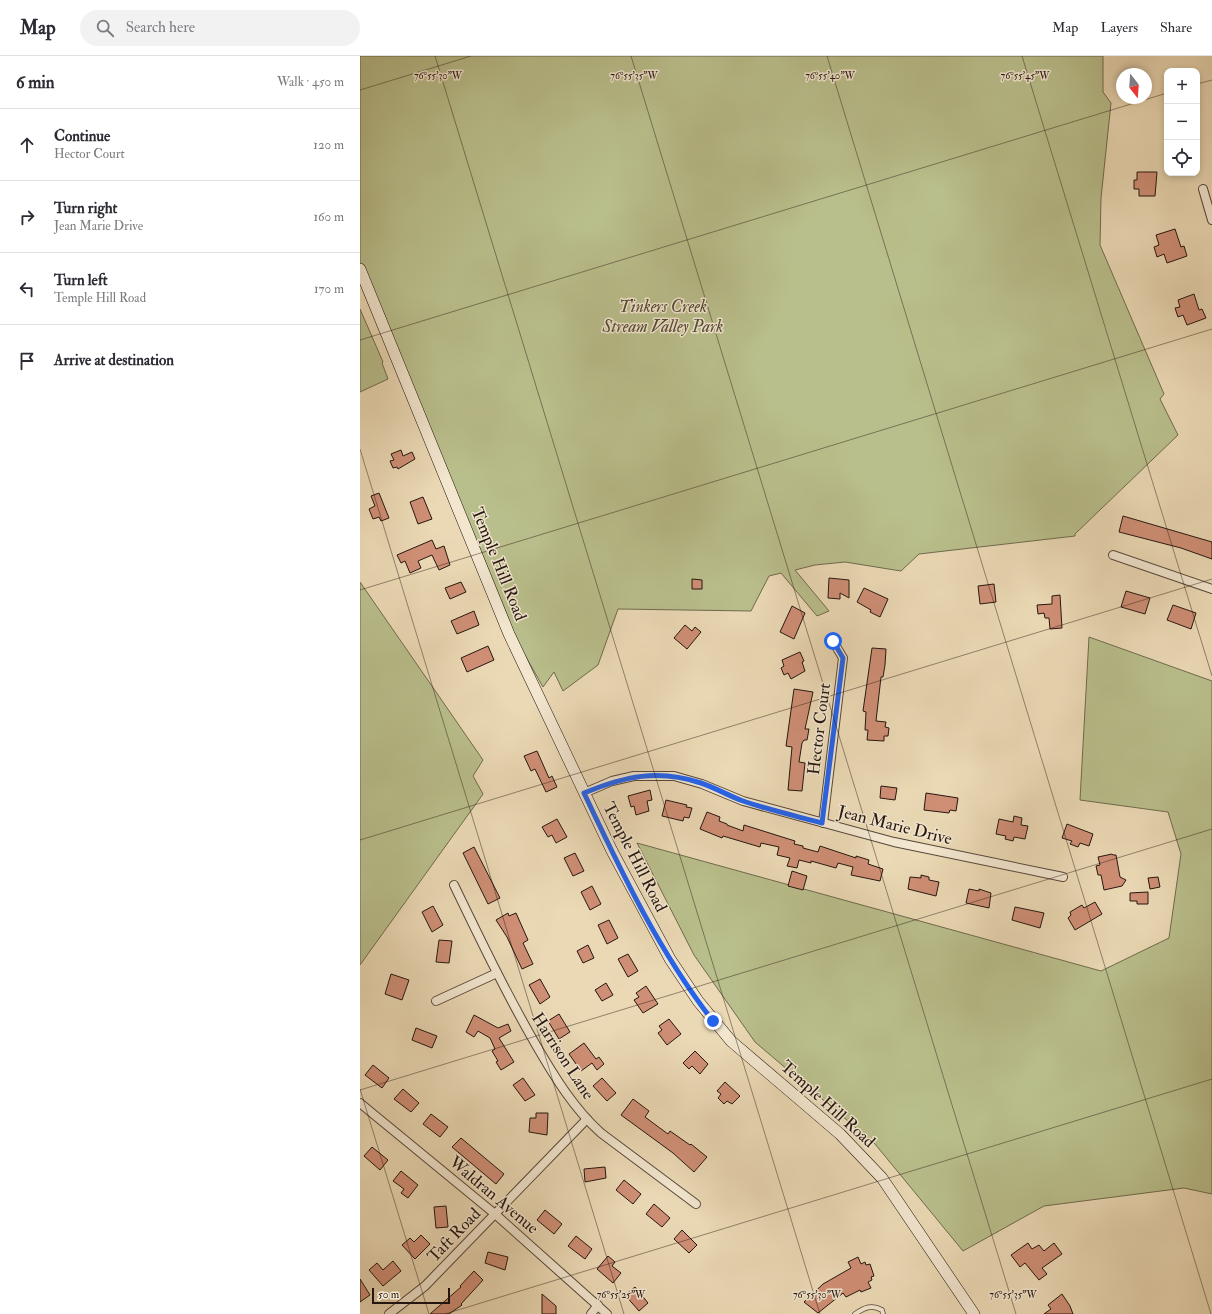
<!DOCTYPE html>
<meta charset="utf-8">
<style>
:root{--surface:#fff;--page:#f2f2f3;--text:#2b2b33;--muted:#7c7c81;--line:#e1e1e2}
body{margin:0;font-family:"IM FELL Double Pica",serif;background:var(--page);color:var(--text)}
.controls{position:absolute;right:12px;top:12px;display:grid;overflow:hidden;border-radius:8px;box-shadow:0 2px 6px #0003}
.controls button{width:36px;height:36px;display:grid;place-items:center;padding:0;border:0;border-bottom:1px solid var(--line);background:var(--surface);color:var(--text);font:20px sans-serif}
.compass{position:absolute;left:756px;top:12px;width:36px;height:36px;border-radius:50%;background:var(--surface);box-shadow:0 2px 6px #0003;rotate:163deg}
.scale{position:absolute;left:12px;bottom:10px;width:78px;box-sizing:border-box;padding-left:4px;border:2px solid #25160f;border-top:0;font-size:11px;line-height:14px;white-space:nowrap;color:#25160f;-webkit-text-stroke:3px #f2e6cf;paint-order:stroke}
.stop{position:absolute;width:12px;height:12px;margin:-9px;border:3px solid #2563eb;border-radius:50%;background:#fff}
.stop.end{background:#2563eb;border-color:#fff;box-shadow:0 1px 4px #0008}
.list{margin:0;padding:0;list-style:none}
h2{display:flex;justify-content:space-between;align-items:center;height:52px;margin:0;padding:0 16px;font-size:17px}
h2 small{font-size:13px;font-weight:400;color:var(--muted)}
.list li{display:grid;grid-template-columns:26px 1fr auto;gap:12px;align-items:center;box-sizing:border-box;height:72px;padding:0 16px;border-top:1px solid var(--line)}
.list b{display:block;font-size:15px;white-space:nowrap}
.list p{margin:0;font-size:13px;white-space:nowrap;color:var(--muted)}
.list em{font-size:13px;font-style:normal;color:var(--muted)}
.icon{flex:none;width:22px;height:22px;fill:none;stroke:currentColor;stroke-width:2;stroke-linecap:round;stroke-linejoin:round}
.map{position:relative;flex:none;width:852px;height:1258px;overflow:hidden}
header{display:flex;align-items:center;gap:24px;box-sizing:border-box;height:56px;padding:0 20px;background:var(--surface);border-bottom:1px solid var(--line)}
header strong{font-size:19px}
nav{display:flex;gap:22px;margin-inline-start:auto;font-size:14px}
.search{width:280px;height:36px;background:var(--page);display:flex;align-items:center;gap:10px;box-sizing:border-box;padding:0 14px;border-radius:22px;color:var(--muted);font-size:15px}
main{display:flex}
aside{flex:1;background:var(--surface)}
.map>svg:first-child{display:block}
</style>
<header>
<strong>Map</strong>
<div class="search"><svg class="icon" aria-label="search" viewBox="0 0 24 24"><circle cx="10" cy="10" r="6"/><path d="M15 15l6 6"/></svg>Search here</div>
<nav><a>Map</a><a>Layers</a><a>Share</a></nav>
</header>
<main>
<aside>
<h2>6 min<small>Walk · 450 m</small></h2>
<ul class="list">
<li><svg class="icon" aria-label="ahead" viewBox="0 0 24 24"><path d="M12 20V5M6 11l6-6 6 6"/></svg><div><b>Continue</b><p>Hector Court</p></div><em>120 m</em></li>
<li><svg class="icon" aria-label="right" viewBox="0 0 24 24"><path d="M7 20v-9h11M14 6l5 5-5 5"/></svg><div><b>Turn right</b><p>Jean Marie Drive</p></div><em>160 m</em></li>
<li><svg class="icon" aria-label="left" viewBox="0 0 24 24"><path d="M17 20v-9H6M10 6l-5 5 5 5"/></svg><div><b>Turn left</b><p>Temple Hill Road</p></div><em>170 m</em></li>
<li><svg class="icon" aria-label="arrive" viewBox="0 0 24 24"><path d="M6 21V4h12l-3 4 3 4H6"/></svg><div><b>Arrive at destination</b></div></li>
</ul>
</aside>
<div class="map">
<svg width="852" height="1258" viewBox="0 0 852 1258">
<rect width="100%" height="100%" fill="#ebd9b5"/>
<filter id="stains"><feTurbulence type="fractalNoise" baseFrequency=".005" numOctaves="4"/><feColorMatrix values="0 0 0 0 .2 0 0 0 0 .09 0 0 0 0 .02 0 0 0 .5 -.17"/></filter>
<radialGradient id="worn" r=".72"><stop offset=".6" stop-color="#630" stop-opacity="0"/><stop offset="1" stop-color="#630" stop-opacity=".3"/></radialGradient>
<g fill="#b9bf8c" stroke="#6f6a4e">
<path d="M0,0h743v36l8,11 -10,95 -1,47 64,149 -4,5 18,36 -103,99v2l-156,18 -18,17 -56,-9 -30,3 -20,5 34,41 -12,5 -36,-43 -12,3 -18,35 -133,-2 -20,56 -35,26 -9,-19 -11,15 -25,-44 -22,-49 -136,-332z"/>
<path d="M0,253l23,53 -1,1 6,16 -28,13z"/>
<path d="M0,526l123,178 -10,16 10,18 -123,171z"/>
<path d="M729,581l123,44v513l-28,-6 -140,18 -81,45 -88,-107 -120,-102 -61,-87 -57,-112 464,128 68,-33 12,-84 -13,-42 -88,-12z"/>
</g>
<g fill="#cf8f76" stroke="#25160f">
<path d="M777,116h20l-2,24h-16v-7h-5v-9h3z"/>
<path d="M815,173l6,18 3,-1 3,10 -20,7 -3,-9 -7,3 -3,-10 5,-2 -3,-10z"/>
<path d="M834,238l5,16 3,-1 4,9 -19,7 -4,-10 -5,2 -3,-9 5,-1 -2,-7z"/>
<path d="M41,394l2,6 9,-4 3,7 -17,10 -1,-2 -4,1 -3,-7 4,-1 -3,-6z"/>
<path d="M19,437l10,25 -8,3 -2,-4 -6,2 -4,-10 6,-3 -4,-10z"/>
<path d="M63,441l9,22 -14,5 -8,-22z"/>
<path d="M763,460l89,26v17l-31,-11 -62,-16z"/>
<path d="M72,484l4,9 8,-3 6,19 -11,5 -7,-15 -14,6 3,7 -11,5 -5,-12 -4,2 -4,-8z"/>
<path d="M469,522l20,2v18l-9,-5v6l-12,-1z"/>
<path d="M332,523l10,1v9h-10z"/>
<path d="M101,526l5,10 -16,7 -5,-11z"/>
<path d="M634,528l2,18 -16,2 -2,-18z"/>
<path d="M504,532l24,11 -8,18 -10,-5 1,-2 -14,-8z"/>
<path d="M766,535l24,7 -5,16 -24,-7z"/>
<path d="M700,539l2,33 -12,1 -1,-11h-4l-1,-5 -6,1 -1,-9 15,-1v-8z"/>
<path d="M813,549l23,8 -5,16 -24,-9z"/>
<path d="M432,550l13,7 -11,26 -14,-7z"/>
<path d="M114,555l5,14 -22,9 -6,-13z"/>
<path d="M325,569l7,6 3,-4 6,5 -14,17 -13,-11z"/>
<path d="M128,590l6,14 -27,12 -6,-14z"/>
<path d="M512,592l14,1 -1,16 -2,12h-2l-5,44 10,1 -1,5 4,1 -1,8h-4v5l-17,-1 1,-10h-3l1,-18 -3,-1z"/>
<path d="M440,596l4,9 -2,1 3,9 -14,8 -3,-6 -4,2 -3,-7 3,-2 -2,-6z"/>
<path d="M434,633l19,3 -8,37h4l-2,11h-3l-2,3 -3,19 6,1 -3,28 -14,-1 4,-43 -6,-1z"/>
<path d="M177,695l12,27 3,-2 5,11 -11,5 -11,-23 -4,2 -7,-15z"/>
<path d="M521,730l16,2 -2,12 -15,-2z"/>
<path d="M290,734l2,10 -5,1 2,10 -13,4 -2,-9 -3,1 -3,-11z"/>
<path d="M566,737l32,5 -2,13 -6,-1 -1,3 -25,-3z"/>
<path d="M306,744l21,5 -1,2 6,1 -3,10 -5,-1 -1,4 -21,-5z"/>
<path d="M347,756l13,5 -1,4 8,3v1l16,6 1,-6 51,16 -1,3 9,2v2l15,4 2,-6 36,12v-2l13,4 -1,4 15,5 -3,12 -29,-6 2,-8 -15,-4 -2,5 -25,-7v2l-12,-3 -2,8 -10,-2 3,-8 -13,-3 2,-8 -18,-4 -1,4 -37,-11 -1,2 -22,-9z"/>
<path d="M654,760l8,2 -1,7 7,1 -3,13 -11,-2 -1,4 -8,-2 1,-3 -10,-2 3,-15 14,3z"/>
<path d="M197,763l10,18 -11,6 -4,-8 -4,2 -6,-10z"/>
<path d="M707,768l26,10 -4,12 -9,-3 -2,4 -8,-3 2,-3 -10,-3z"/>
<path d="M114,791l26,51 -12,6 -25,-51z"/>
<path d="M215,797l9,18 -11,5 -9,-18z"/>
<path d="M752,798l1,1h3l4,22 6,3 -4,6 -18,4 -3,-15h-3l-2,-9 4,-1 -2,-8z"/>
<path d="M432,815l15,5 -4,14 -15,-4z"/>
<path d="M561,819l8,2v3l10,2 -3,14 -28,-7 2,-12 11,1z"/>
<path d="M798,821l2,10 -10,2 -2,-11z"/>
<path d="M232,830l9,18 -11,6 -9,-18z"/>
<path d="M609,833l10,2v-2l12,4 -2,15 -23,-5z"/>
<path d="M788,836v12h-11v-3h-7v-8z"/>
<path d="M735,846l7,12 -27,16 -7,-12 3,-3 -1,-3 12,-7 2,3z"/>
<path d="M73,850l10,19 -11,7 -10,-20z"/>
<path d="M655,851l29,6 -4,15 -28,-8z"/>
<path d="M148,857l1,3 7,-3 12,27 -5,3 10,21 -11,5 -15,-32 -11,-17z"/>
<path d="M249,864l9,18 -11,6 -9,-19z"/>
<path d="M79,884l13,1 -3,22 -13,-1z"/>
<path d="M228,889l6,13 -11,5 -6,-12z"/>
<path d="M268,898l10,17 -10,6 -10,-18z"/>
<path d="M31,918l18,6 -7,20 -17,-6z"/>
<path d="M180,923l10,18 -10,7 -11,-19z"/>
<path d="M246,927l7,12 -11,6 -7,-11z"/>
<path d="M286,930l12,18 -15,9 -9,-13 5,-3 -3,-4z"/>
<path d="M199,958l11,18 -11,7 -11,-18z"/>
<path d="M114,959l24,13 10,-4 3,7 -12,7 15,24 -13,8 -5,-8 2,-1 -6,-10 3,-2 -5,-11 -12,-7 -4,6 -8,-5z"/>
<path d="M309,963l12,15 -14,11 -9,-12 4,-3 -3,-4z"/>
<path d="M56,972l21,8 -5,12 -20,-8z"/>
<path d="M224,987l12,16 3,-2 5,7 -7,6 -5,-7 -11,8 -12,-17z"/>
<path d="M335,995l13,13 -8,10 -8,-8 -3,3 -6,-6z"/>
<path d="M13,1009l16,13 -7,10 -17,-13z"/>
<path d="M163,1022l12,17 -10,6 -12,-16z"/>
<path d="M242,1022l14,15 -9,8 -14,-15z"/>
<path d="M365,1026l15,14 -8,8 -5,-3 -3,3 -6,-6 3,-4 -4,-3z"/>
<path d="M43,1033l16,14 -8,9 -17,-13z"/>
<path d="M273,1043l16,12 -4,6 23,17 2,-3 20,14 1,-1 16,13 -13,15 -21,-19 -52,-38z"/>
<path d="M176,1057h12l-1,22 -18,-3 1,-14h6z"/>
<path d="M71,1058l17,13 -8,10 -17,-13z"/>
<path d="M101,1082l43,36 -8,10 -44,-37z"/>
<path d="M12,1091l16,13 -8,10 -16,-14z"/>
<path d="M245,1111l1,11 -21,4 -1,-13z"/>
<path d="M41,1115l17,14 -10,13 -7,-5 3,-4 -11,-8z"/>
<path d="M264,1124l17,14 -8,10 -17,-14z"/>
<path d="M294,1148l16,14 -8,9 -16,-13z"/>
<path d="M86,1150l2,21 -12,1 -2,-21z"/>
<path d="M185,1154l17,14 -8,10 -17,-14z"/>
<path d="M322,1174l15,15 -8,8 -15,-14z"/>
<path d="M61,1179l9,9 -15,15 -13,-14 8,-7 4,4z"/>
<path d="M216,1180l16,13 -7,10 -17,-13z"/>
<path d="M668,1187l4,6 7,-4 5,6 10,-8 8,11 -20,14 5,6 -8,6 -14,-17 -5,4 -9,-12z"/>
<path d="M128,1196l20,5 -3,13 -20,-7z"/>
<path d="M248,1200l7,6 -3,4 9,7 -8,10 -16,-14z"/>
<path d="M498,1201l3,7 4,-2 1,3 4,-1 4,12 -3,1 1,3 -4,2 3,6 -10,4 -1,-2 -14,7 -3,-4 -25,20 -14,-11 19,-18 28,-16 -3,-6z"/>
<path d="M33,1205l8,10 -18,15 -14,-16 8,-7 6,7z"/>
<path d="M114,1215l9,9 -22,24 1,1 -13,9h-19l31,-27 -1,-1z"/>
<path d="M0,1223l10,16 -10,7z"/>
<path d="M275,1231l13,16 -9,8 -14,-16z"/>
<path d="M182,1238l14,12v8h-14z"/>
<path d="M702,1238l8,12 3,8h-29l7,-5 -3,-4z"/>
</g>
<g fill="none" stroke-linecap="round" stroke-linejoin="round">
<g stroke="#564738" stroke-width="5.5">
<path id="service" d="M495,1258c9,-6 16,-10 27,-4l1,4"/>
</g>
<g stroke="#564738" stroke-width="10">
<g id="minor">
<path d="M843,133l9,31"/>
<path d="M753,499l99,34"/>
<path d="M224,737l28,-12 22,-5h40l28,8 41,17 151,41 169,35"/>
<path d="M463,767l20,-165 -10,-17"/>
<path d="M94,829c26,54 52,108 82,160 18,31 38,64 65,88l95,71"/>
<path d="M76,945l61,-28"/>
<path d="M0,1047l135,111 112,100"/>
<path d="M29,1258l36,-28 162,-167"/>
<path d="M231,1258l7,-9"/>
</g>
</g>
<g stroke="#25160f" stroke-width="12">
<path id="secondary" d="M0,213l149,365 103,217 58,108 28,42 33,40 109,93 42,44 92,136"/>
</g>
<use href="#service" stroke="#f2e6cf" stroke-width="4"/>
<use href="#minor" stroke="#f2e6cf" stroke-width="8"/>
<use href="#secondary" stroke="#f2e6cf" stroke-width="11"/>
</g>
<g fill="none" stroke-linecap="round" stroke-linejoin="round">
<path stroke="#2563eb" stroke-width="5" d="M353,965c-54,-69 -92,-150 -129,-228 41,-17 74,-24 117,-10 15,5 28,13 42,18 26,9 53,15 79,22l21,-165 -10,-17"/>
</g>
<path fill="none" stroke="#25160f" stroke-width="1" stroke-opacity="0.45" d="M75,0l385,1258M271,0l385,1258M467,0l384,1258M662,0l190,620M837,28l15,-4M0,34l111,-34M0,284l807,-247M0,393l264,865M0,534l852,-261M0,784l852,-261M0,1033l69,225M0,1034l852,-261M85,1258l767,-235"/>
<g text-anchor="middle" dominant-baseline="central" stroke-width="3" stroke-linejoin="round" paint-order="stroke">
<g font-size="17" font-style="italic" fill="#514934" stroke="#f2e6cf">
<text x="303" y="250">Tinkers Creek<tspan x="303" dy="20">Stream Valley Park</tspan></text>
</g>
<g font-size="17" fill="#25160f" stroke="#f2e6cf">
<text transform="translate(139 508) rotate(68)">Temple Hill Road</text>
<text transform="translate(459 673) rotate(-83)">Hector Court</text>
<text transform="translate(535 769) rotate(14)">Jean Marie Drive</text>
<text transform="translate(275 801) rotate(63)">Temple Hill Road</text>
<text transform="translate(203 1000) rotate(57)">Harrison Lane</text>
<text transform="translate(468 1048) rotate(42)">Temple Hill Road</text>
<text transform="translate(134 1139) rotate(40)">Waldran Avenue</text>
<text transform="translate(94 1179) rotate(-46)">Taft Road</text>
</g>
</g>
<g font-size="10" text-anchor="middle" fill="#25160f" stroke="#f2e6cf" stroke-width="3" stroke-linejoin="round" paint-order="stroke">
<text x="78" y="23">76°55'30"W</text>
<text x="274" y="23">76°55'35"W</text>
<text x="470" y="23">76°55'40"W</text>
<text x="665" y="23">76°55'45"W</text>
<text x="261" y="1242">76°55'25"W</text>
<text x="457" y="1242">76°55'30"W</text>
<text x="653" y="1242">76°55'35"W</text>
</g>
<rect width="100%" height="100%" filter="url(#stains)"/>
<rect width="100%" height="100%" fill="url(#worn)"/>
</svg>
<div class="controls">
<button>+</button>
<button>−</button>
<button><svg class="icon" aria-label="locate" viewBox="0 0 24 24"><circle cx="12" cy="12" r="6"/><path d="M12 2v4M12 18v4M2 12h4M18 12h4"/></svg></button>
</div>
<svg class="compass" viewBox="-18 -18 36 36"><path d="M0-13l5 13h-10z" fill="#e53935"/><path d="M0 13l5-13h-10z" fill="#7c7c81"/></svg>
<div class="scale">50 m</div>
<div class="stop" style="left:473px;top:585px"></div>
<div class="stop end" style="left:353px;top:965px"></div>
</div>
</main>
